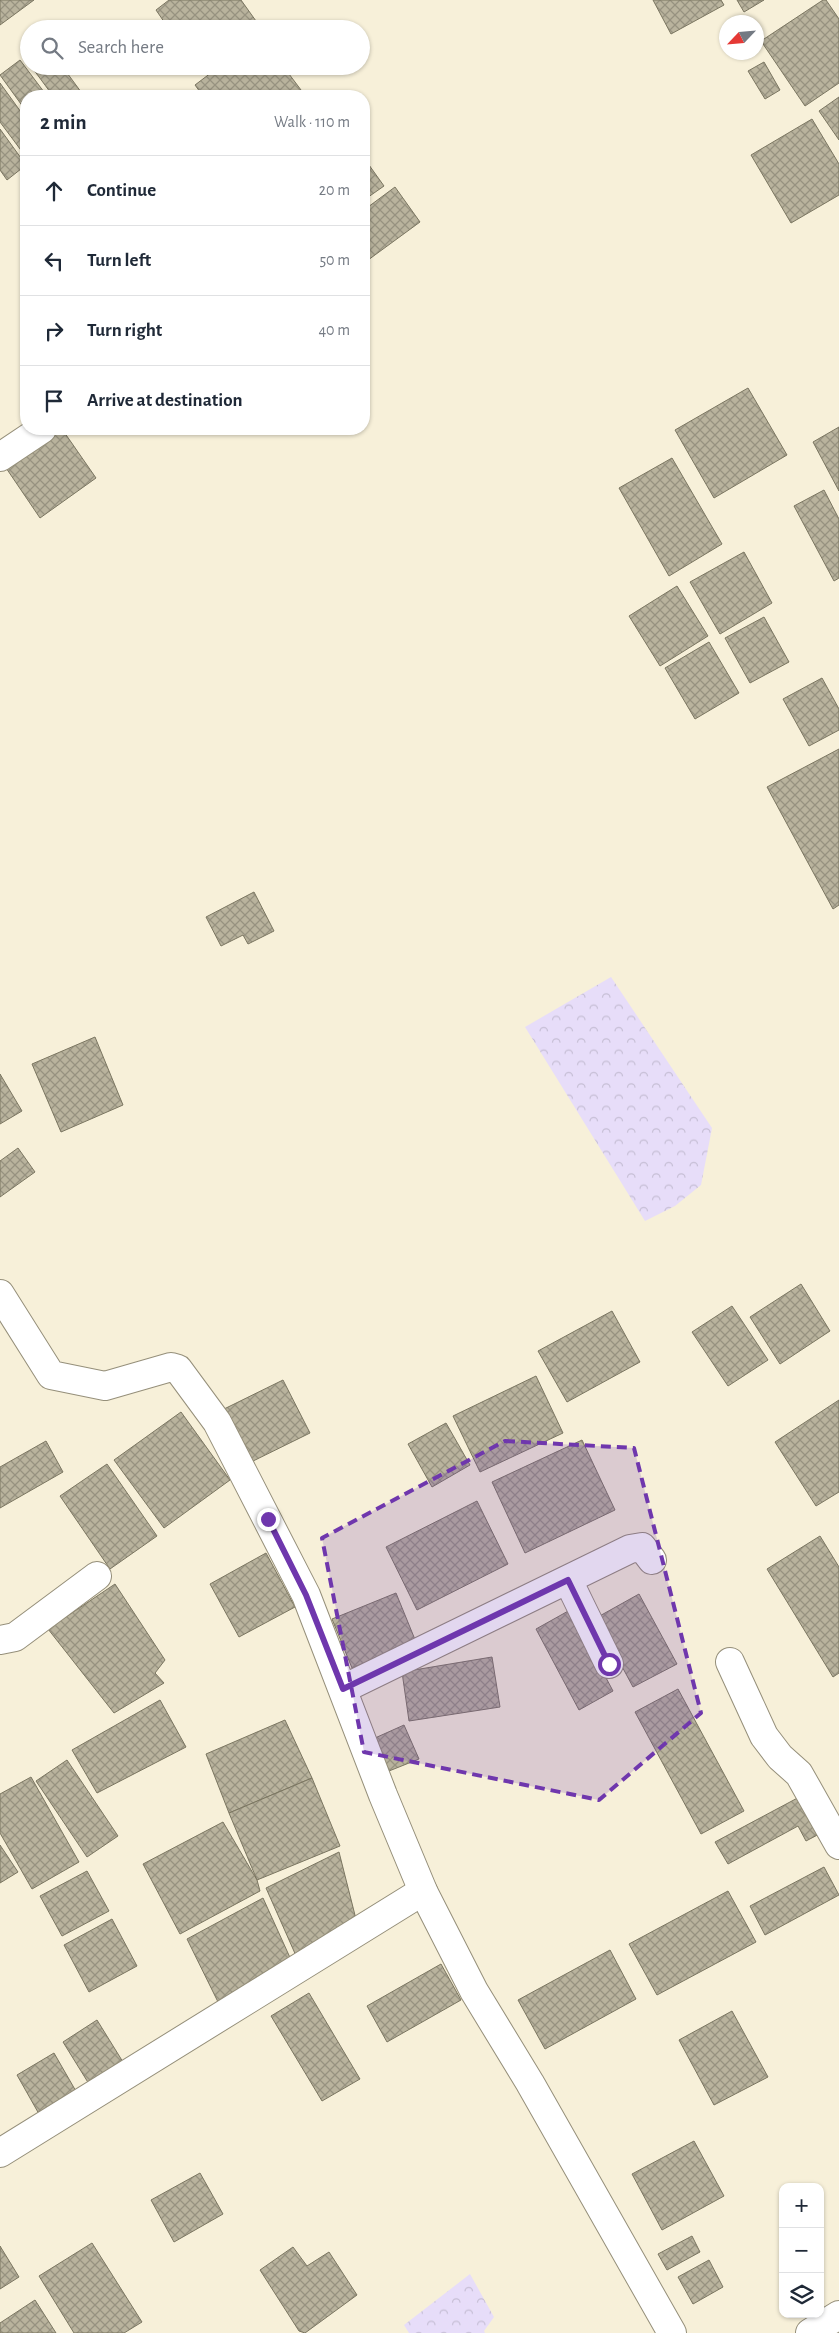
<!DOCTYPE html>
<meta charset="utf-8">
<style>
:root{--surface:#fff;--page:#f2f2f3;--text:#1f2937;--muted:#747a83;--line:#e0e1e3}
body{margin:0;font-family:"Alegreya Sans",sans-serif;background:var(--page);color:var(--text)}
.controls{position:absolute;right:15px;bottom:15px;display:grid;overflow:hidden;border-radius:10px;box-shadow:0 1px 4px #0004}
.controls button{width:45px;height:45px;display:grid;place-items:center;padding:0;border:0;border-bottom:1px solid var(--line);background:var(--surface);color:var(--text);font:25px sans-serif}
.compass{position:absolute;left:719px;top:15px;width:45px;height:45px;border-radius:50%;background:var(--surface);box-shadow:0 1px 4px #0004;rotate:244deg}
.stop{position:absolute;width:15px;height:15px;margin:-11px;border:4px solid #6f37ad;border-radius:50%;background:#fff}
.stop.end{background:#6f37ad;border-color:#fff;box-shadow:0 1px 5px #0008}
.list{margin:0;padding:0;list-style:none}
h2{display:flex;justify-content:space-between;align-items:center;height:65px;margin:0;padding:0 20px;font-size:21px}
h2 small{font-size:16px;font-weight:400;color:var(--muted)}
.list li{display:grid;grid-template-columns:32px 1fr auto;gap:15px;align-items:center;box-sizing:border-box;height:70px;padding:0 20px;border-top:1px solid var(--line)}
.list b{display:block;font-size:19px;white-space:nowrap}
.list em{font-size:16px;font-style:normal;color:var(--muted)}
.icon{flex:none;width:28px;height:28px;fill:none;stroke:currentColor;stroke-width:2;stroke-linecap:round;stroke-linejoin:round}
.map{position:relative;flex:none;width:839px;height:2333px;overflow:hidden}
.search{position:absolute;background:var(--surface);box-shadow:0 1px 4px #0004;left:20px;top:20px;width:350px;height:55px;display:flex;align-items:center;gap:12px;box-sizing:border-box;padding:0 18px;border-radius:28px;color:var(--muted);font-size:19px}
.panel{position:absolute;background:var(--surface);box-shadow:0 1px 4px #0004;left:20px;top:90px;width:350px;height:345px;border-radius:20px}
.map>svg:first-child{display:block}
</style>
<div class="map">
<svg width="839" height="2333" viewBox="0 0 839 2333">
<defs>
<pattern id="park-crowns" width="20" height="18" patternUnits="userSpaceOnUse" patternTransform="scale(1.25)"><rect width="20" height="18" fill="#e7ddf9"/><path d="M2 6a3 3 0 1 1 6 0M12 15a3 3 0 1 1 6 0" fill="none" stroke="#c6bed5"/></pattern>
<pattern id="building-cross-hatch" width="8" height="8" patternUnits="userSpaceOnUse" patternTransform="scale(1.25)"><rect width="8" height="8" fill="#b9b39d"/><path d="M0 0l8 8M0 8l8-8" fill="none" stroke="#979280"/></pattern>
</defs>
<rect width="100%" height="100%" fill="#f7f0d9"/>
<g fill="url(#park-crowns)">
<path d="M611,977l101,151 -11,57 -26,21 -30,15 -120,-194z"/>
<path d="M470,2274l24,43 -10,14 1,2h-76l-5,-8z"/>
</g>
<g fill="url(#building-cross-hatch)" stroke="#7b7661">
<path d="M0,0h34l-34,25z"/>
<path d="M169,0h72l15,21 -10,8h-77l-13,-19z"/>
<path d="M653,0h68l3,5 -53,29z"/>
<path d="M737,0h27l-20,12z"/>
<path d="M823,0h3l13,19v64l-34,23 -44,-65z"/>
<path d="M20,60l27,36h-21v15l-26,-36z"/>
<path d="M764,62l16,28 -15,9 -17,-28z"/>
<path d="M31,66h31l22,30h-31z"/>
<path d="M220,66h63l21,28 -4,2h-97l-8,-11z"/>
<path d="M0,83l26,36v38l-26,-35z"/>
<path d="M839,97v43l-20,-29z"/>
<path d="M812,119l27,45v31l-48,28 -40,-68z"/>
<path d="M0,129l26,36 -19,15 -7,-10z"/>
<path d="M364,158l20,28 -20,14z"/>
<path d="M395,187l25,35 -56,41v-53z"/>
<path d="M748,388l39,67 -73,43 -39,-68z"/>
<path d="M839,427v64l-26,-49z"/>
<path d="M50,429h12l34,49 -56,40 -38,-56z"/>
<path d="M672,458l50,86 -53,32 -50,-88z"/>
<path d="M824,490l15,29v59l-5,3 -40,-75z"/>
<path d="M744,552l28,51 -52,31 -30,-52z"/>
<path d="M677,586l31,50 -48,30 -31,-50z"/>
<path d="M764,617l25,45 -39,21 -25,-45z"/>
<path d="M709,642l30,51 -44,26 -30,-51z"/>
<path d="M822,678l17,31v21l-30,16 -26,-47z"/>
<path d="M839,749v156l-6,4 -66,-122z"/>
<path d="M254,892l20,39 -26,13 -5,-9 -22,11 -15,-29z"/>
<path d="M95,1037l28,68 -62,27 -29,-68z"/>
<path d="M0,1074l22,37 -22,13z"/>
<path d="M18,1148l17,24 -35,25v-36z"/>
<path d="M801,1284l29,47 -50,33 -30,-47z"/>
<path d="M732,1306l36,54 -40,26 -36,-54z"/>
<path d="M612,1311l28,51 -73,40 -29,-51z"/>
<path d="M536,1376l27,57 -83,39 -27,-56z"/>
<path d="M283,1380l27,53 -63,31 -27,-53z"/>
<path d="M839,1400v92l-23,14 -41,-64z"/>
<path d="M181,1412l49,68 -66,48 -50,-68z"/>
<path d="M446,1423l24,42 -38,22 -24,-43z"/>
<path d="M582,1440l33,70 -90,43 -33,-71z"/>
<path d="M46,1441l17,31 -63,36v-41z"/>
<path d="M107,1464l50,72 -47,33 -50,-73z"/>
<path d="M477,1501l31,63 -91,46 -31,-63z"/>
<path d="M820,1536l19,31v106l-6,4 -66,-108z"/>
<path d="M266,1553l29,54 -56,30 -29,-53z"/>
<path d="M115,1584l50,76 -10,13 9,10 -50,30 -66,-84z"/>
<path d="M396,1593l20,49 -64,26 -20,-49z"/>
<path d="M639,1594l38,70 -44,23 -37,-69z"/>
<path d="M570,1610l43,81 -34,19 -43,-81z"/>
<path d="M492,1657l8,50 -91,14 -7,-49z"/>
<path d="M678,1689l66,122 -43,23 -66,-122z"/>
<path d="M160,1700l26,47 -89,46 -25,-43z"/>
<path d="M285,1720l27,58 -83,35 -23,-59z"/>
<path d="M404,1725l15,34 -30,12 -14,-33z"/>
<path d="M67,1760l51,76 -31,21 -51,-76z"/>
<path d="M31,1777l48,85 -47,27 -32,-56v-39z"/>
<path d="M312,1778l28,68 -83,34 -28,-67z"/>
<path d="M805,1794l20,37 -19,10 -8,-15 -70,38 -13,-22z"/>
<path d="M223,1822l34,58 3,11 -80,43 -37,-70z"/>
<path d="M0,1845l18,27 -18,11z"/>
<path d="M339,1852l20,79 -62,27 -31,-70z"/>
<path d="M824,1867l15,28 -74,40 -15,-29z"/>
<path d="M87,1871l22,40 -47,25 -22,-40z"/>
<path d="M728,1891l28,51 -99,53 -28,-51z"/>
<path d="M263,1898l29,64 -72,44 -33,-67z"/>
<path d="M112,1919l25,47 -48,26 -25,-47z"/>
<path d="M610,1950l26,49 -91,50 -27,-49z"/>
<path d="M441,1964l20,36 -74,42 -20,-36z"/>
<path d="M309,1993l51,86 -38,22 -51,-85z"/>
<path d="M732,2011l36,66 -54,28 -35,-65z"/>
<path d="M97,2020l26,42 -34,22 -26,-42z"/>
<path d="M54,2053l23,40 -38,21 -22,-39z"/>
<path d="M694,2141l30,55 -62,34 -30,-56z"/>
<path d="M200,2173l23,41 -49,28 -23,-42z"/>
<path d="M692,2236l8,16 -33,18 -9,-16z"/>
<path d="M92,2243l50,79 -18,11h-50l-35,-57z"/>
<path d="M0,2246l19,31 -19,12z"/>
<path d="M293,2247l14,19 22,-14 28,43 -52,38 -6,-2 -39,-61z"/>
<path d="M709,2260l14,27 -30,17 -15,-27z"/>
<path d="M35,2300l21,33h-56v-10z"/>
</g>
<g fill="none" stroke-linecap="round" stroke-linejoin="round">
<g stroke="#958f7a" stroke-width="30">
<g id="street">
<path d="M0,457l42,-28"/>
<path d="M0,1294l51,81 54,11 66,-19 7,2 39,53 89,173 77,200 40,96 51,100 56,92 142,250"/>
<path d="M568,1580l41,84"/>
<path d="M0,1640l15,-3 82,-61"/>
<path d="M730,1662l34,74 16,21 19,17 40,71"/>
<path d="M343,1689l287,-140 12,-2 10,13"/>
<path d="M0,2153l423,-262"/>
<path d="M810,2333l29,-18"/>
</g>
</g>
<use href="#street" stroke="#fff" stroke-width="28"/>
</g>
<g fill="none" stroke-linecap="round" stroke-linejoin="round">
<path stroke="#6f37ad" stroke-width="6" d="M268,1519l38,76 37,94 225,-109 41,84"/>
</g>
<path fill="#6f37ad" fill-opacity="0.2" stroke="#6f37ad" stroke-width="4" stroke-dasharray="10 6" stroke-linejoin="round" d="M505,1441l129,7 67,265 -102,87 -235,-48 -42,-214z"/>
</svg>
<div class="controls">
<button>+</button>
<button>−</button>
<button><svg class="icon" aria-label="layers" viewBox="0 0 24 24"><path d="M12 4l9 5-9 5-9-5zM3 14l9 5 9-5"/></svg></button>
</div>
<svg class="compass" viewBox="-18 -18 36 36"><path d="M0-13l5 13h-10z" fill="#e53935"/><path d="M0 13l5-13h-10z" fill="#747a83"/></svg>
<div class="stop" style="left:609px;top:1664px"></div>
<div class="stop end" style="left:268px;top:1519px"></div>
<div class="search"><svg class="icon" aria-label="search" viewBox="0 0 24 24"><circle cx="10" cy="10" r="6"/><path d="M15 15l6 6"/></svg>Search here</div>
<section class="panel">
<h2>2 min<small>Walk · 110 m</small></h2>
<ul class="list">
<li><svg class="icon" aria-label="ahead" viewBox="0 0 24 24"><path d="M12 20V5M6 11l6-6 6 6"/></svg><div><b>Continue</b></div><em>20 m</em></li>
<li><svg class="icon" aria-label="left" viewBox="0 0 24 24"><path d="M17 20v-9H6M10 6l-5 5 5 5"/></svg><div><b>Turn left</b></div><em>50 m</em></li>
<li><svg class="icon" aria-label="right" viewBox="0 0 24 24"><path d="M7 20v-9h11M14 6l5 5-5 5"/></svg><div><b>Turn right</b></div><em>40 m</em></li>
<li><svg class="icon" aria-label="arrive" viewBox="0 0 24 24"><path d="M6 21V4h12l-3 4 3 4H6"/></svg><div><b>Arrive at destination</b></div></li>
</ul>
</section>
</div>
